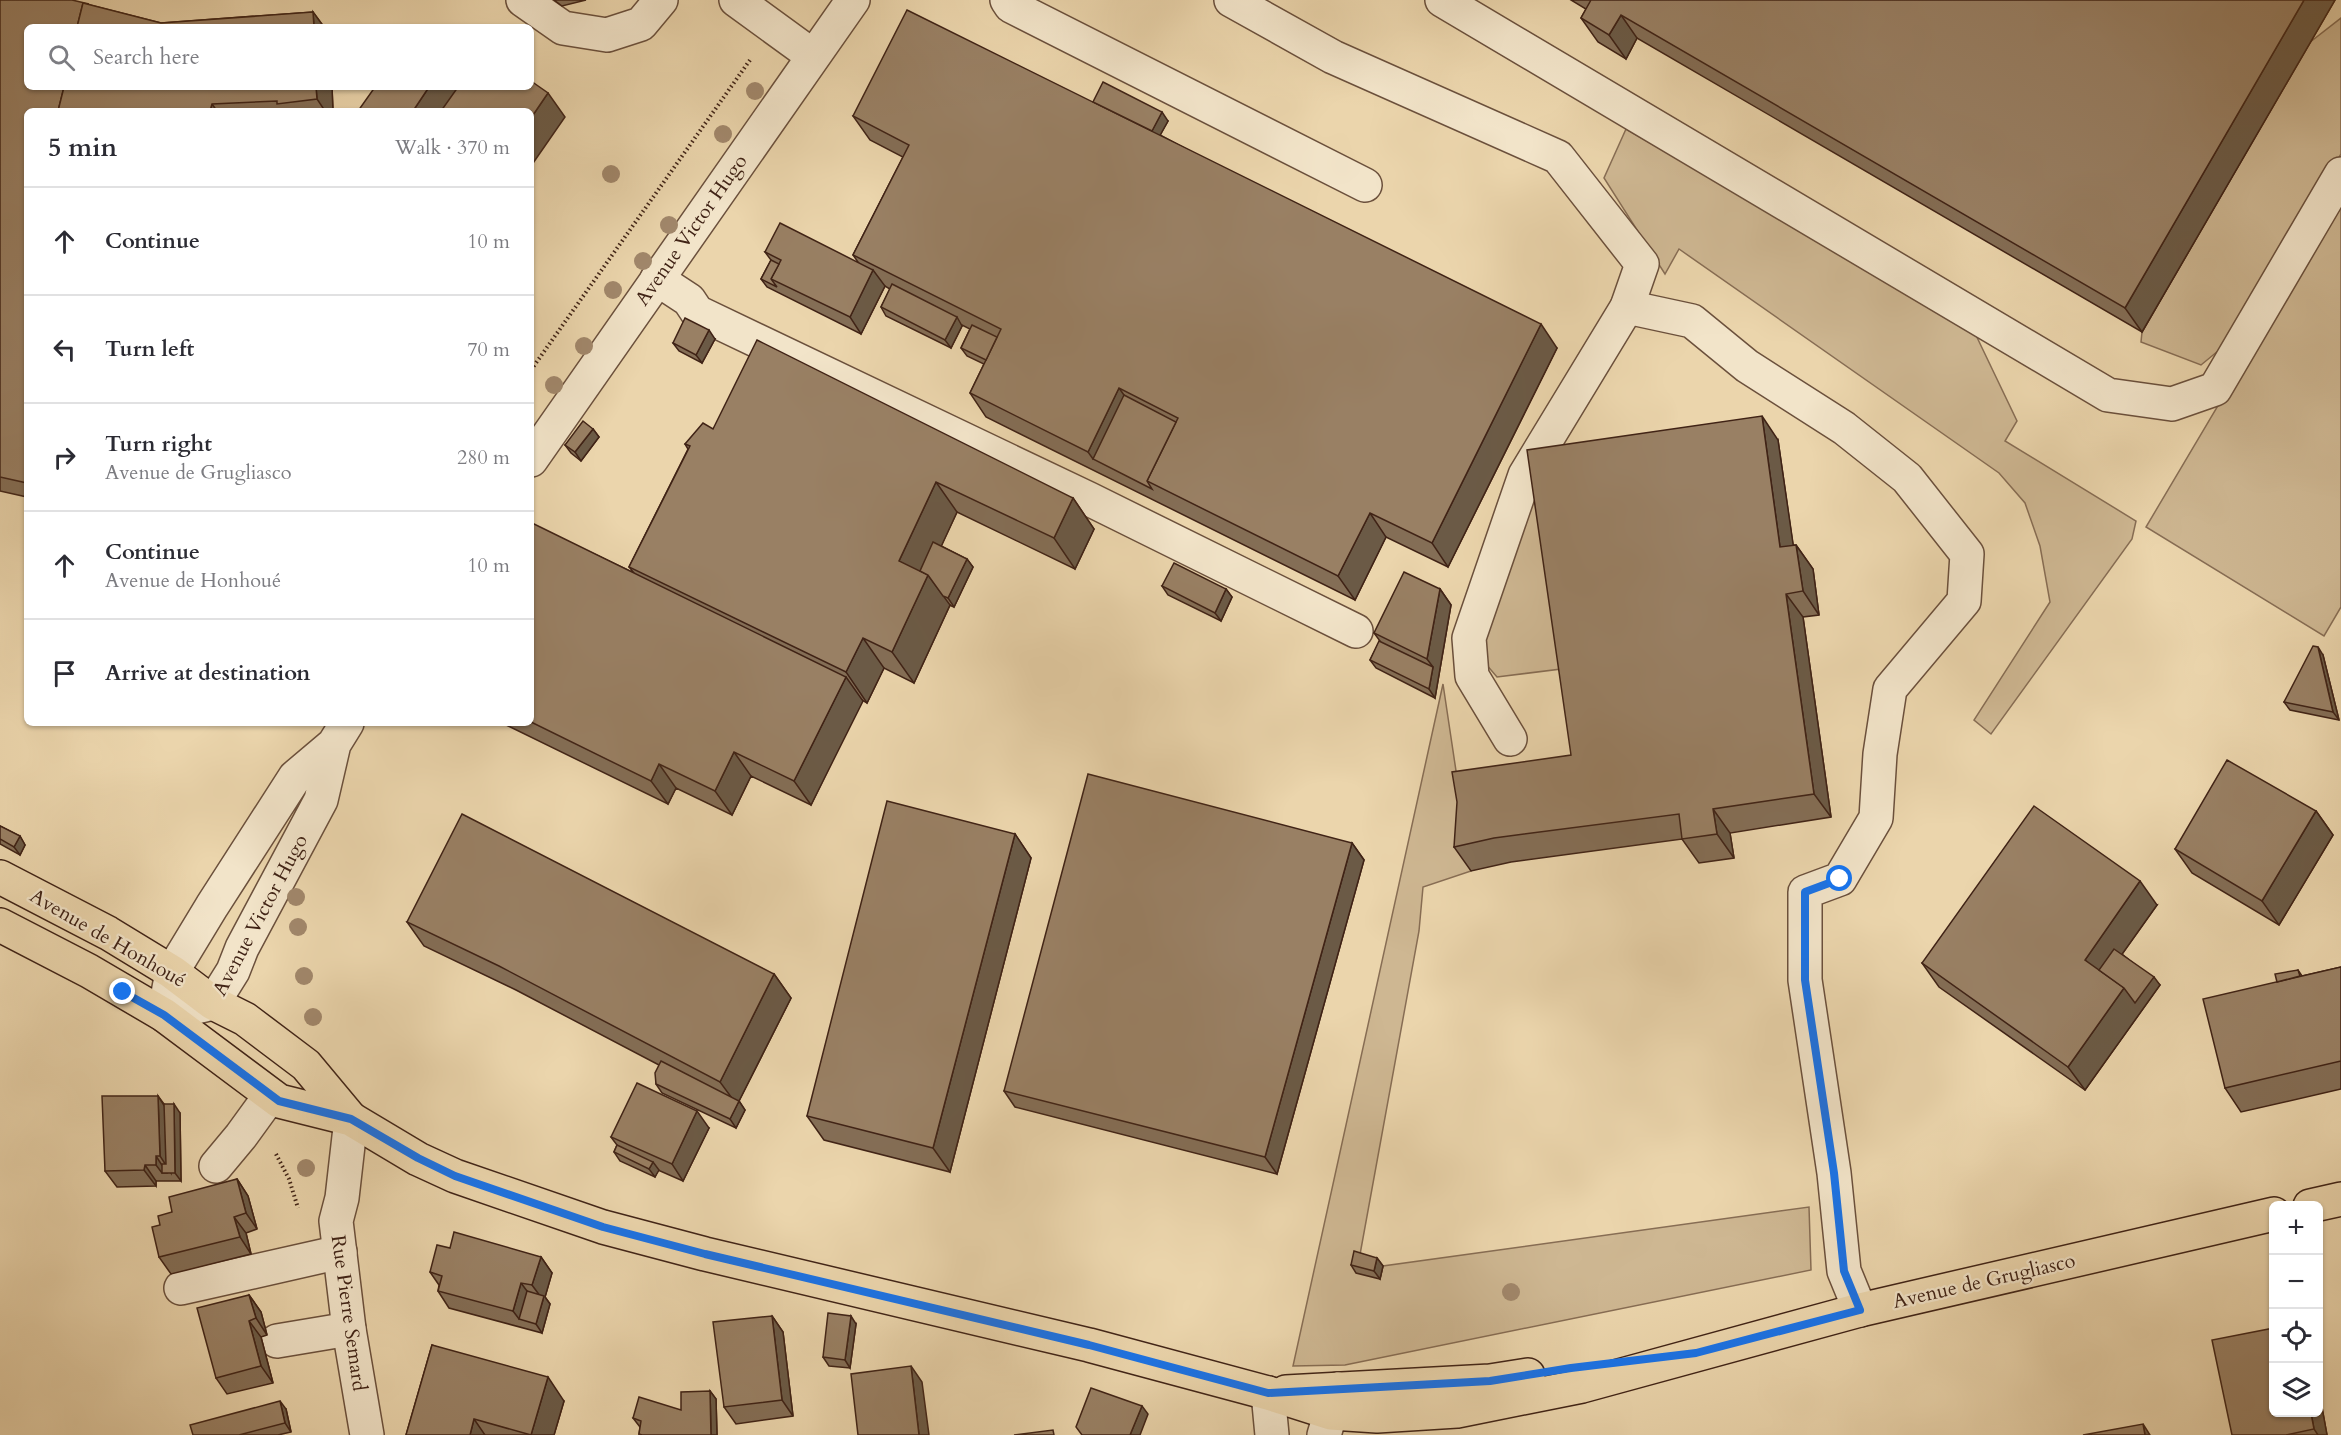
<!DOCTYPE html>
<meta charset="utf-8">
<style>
:root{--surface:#fff;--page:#f2f2f3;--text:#2b2b33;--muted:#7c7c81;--line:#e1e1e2}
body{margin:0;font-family:Cardo,serif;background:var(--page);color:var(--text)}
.controls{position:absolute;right:18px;bottom:18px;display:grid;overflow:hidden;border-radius:9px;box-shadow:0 2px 4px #0004}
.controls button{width:54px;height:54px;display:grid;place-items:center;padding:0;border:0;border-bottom:2px solid var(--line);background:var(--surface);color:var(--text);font:30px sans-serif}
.stop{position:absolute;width:18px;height:18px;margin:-14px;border:4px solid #1a73e8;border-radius:50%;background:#fff}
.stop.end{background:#1a73e8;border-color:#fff;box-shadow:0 2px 6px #0008}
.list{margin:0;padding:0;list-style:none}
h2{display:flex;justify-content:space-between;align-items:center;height:78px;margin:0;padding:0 24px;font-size:26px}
h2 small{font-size:20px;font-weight:400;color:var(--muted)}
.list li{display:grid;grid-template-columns:39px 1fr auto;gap:18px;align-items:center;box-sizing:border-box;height:108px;padding:0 24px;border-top:2px solid var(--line)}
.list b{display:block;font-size:22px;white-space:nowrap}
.list p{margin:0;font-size:20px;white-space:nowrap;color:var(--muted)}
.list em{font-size:20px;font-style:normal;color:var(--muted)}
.icon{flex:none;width:33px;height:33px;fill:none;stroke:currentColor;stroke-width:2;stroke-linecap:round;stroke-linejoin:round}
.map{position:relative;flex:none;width:2341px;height:1435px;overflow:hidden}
.search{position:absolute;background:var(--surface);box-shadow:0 2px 4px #0004;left:24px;top:24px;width:510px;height:66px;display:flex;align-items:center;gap:15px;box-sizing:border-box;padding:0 21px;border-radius:9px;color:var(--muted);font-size:22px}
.panel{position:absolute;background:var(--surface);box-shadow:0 2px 4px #0004;left:24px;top:108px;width:510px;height:618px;border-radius:9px}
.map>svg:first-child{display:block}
</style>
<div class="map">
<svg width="2341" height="1435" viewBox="0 0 2341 1435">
<rect width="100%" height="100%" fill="#ebd5ac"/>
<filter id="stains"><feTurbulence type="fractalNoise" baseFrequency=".00333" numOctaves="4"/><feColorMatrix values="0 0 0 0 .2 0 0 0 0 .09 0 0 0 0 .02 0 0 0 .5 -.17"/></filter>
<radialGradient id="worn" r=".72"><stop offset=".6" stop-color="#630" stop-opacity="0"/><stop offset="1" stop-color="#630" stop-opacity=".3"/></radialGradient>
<g fill="#ceb792" stroke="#876d54" stroke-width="1.5">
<path d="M2341,18v136l-106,183 -34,28 -60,-23 1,-10 167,-289z"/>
<path d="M1626,129l347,200 44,92 -12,20 131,80 -4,18 -141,195 -17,-14 76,-118 -10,-56 -15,-43 -26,-30 -320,-224 -14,25 -61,-96z"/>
<path d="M2341,198v409l-17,29 -178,-109z"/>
<path d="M1544,473l17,196 -64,8 -12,-14 -2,-31z"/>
<path d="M1443,684l28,187 -48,16 -4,44 -60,329 21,19 3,-13 426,-59 2,63 -466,95 -52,1z"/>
</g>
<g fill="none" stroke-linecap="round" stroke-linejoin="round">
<g stroke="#6b503c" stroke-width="36">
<g id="minor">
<path d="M523,0l40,28 44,7 34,-11 20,-24"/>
<path d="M736,0l77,56"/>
<path d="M1007,0l4,6 354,179"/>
<path d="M1231,0l102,57 225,100 84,107 -15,43 -102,168 -56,163 3,38 38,63"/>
<path d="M1442,0l666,395 64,9 43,-15 126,-215"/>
<path d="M657,279l32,21 8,12 392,187 267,132"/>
<path d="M1627,307l65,14 55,45 97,62 63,50 60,76 -3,47 -74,88 -10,65 -4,64 -36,61 -35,13v88l29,193 10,98 16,39"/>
<path d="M531,460l322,-460"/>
<path d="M334,744l-13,56 -79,148 -9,23 -20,32 -49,12 8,-43 40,-66 83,-129 39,-33 13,-21"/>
<path d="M351,1119l-9,79 -6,23 13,108 18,106"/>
<path d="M216,1166l25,-30 29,-40"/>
<path d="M181,1288l159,-36"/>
<path d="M277,1341l72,-12"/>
<path d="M1268,1393l4,42"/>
<path d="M1324,1435l14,-46"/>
</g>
</g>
<g stroke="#402316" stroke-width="36">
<g id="major">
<path d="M0,877l108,56 64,39 41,31 32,16 61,46 45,54"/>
<path d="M0,925l89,46 75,44 115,86 72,18 67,40 37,17 148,51 102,27 384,91 179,48 63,20 46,3 80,-5 125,-25 278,-76 414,-96"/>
<path d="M2310,1206l31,-7"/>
<path d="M1286,1392l204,-11 38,-6"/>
</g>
</g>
<g stroke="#402316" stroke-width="4" stroke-dasharray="1.5 3" stroke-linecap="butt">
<path d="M531,370l219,-310"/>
<path d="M276,1154l13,25 9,29"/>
</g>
<use href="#minor" stroke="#f2e4c9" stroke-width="33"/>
<use href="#major" stroke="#ebd5ac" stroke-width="33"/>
</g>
<g fill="#a1876b">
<circle cx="755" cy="91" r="9"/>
<circle cx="723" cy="134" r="9"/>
<circle cx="611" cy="174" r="9"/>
<circle cx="669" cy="225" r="9"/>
<circle cx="643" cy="261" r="9"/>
<circle cx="613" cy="290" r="9"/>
<circle cx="584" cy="346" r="9"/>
<circle cx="554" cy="385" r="9"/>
<circle cx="296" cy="897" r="9"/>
<circle cx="298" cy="927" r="9"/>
<circle cx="304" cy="976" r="9"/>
<circle cx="313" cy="1017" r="9"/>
<circle cx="306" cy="1168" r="9"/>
<circle cx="1511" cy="1292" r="9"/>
</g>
<g fill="#846e56" stroke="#402316" stroke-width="1.5">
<path d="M0,0l90,5 71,18 152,-11 11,15h-297l305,60 1,24h-306v386l-27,-6z"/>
<path d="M554,0h32l-24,6z"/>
<path d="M1571,0h764l-193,332 -505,-294 -11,21 -28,-17 -17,-24 5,-9z"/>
<path d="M1093,102l75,19 -8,14 397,213 -109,219 -62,-30 -31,63 -369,-183 -16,-24 14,-29 -17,-8 -6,-8 9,-19 -8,-4v1l-11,22 -65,-32 -5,-9 9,-18 -5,-3 -24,48 -94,-47 -6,-8 10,-19 -6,-8 93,10 -5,-7 50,-98 -33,-17 -17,-24z"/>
<path d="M715,339l-13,24 -23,-12 -6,-8z"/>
<path d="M593,429l6,8 -18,24 -10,-8 -6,-8z"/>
<path d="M713,429l360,69 21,31 -19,40 -118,-57 -16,34 26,13 6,8 -19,40 -5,-2h1l-36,78 -30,-15 -17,35 -5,-3 -51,105 -60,-29 -19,39 -56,-27 -8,16 -166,-81h29v-199l103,49 -5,-6 59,-118 -3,-5z"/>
<path d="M1778,440l15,105h3l17,24 6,46 -16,2 28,200 -101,16 4,25 -35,5 -17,-24 -171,23 -40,9 -17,-24 117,-92z"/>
<path d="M1162,586l64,3 6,8 -11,24 -53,-26z"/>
<path d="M1440,589l11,16 -16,93 -59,-30 -6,-8 10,-19 -6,-8z"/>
<path d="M2323,655l16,65 -49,-10 -6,-8z"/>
<path d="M2316,811l17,24 -54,90 -87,-52 -17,-24z"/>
<path d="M0,826l20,10 5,9 -5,10 -20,-11z"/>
<path d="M1015,834l16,24 -81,314 -126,-32 -17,-24z"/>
<path d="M1352,843l12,17 -87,314 -262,-67 -11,-16z"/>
<path d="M2157,905l-35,49 38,31 -75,105 -146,-103 -17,-24z"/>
<path d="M407,922l367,52 17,24 -52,103 6,9 -9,18 -74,-35 -6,-9 3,-19 -143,-75 -92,-44z"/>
<path d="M2341,967v122l-100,23 -16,-24 52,-106 21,-12 4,6z"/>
<path d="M158,1096l6,8 16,9 1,68h-25v5l-39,1 -12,-16z"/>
<path d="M709,1128l-26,53 -25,-11 -3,7 -35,-16 -6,-9 3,-7 -6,-8z"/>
<path d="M237,1179l11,17 9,33 -11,4 5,21 -80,20 -12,-17 1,-32 12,-13z"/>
<path d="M450,1248l91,9 11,16 -7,24 5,7 -8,29 -93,-25 -11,-17 1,-6 -9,-13z"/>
<path d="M1377,1258l6,8 -3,13 -24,-6 -5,-8z"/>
<path d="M249,1295l12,17 6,23 -6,2 12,46 -46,11 -11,-16z"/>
<path d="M772,1316l11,16 10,84 -57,8 -12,-17z"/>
<path d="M856,1324l-6,44 -21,-2 -6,-9z"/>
<path d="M432,1345l132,56 -10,34h-148z"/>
<path d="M710,1391l6,8 1,36h-78v-1l1,-7 -7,-9 48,-8z"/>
<path d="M2319,1391l8,44h-95l87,-22z"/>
<path d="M286,1409l5,23 -13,3h-85z"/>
</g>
<g fill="#6b5a46" stroke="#402316" stroke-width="1.5">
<path d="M2304,0h31l-193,332 -17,-24z"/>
<path d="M313,12l11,15h-10z"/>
<path d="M1621,15l16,23 -11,21 -17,-24z"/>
<path d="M316,87h16l1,24h-8l-8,-12z"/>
<path d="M429,87h33l-16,24h-33z"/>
<path d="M548,93l17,24 -34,49v-48z"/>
<path d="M212,104l5,7h-7z"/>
<path d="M1162,112l6,9 -15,27 -6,-8z"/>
<path d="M873,270l12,16 -24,48 -11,-17z"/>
<path d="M957,317l5,9 -11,22 -6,-8z"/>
<path d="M1541,324l16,24 -109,219 -16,-24z"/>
<path d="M709,330l6,9 -13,24 -6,-8z"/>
<path d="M1119,388l17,24 -43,47 -5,-7z"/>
<path d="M1762,416l16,24 19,131 -17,-24z"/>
<path d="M593,429l6,8 -18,24 -6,-9z"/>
<path d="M936,482l21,30 -34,74 -24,-25z"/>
<path d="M1073,498l21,31 -19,40 -21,-31z"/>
<path d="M1370,513l16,24 -31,63 -17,-24z"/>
<path d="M1796,545l17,24 6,46 -16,-24z"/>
<path d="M967,559l6,8 -19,40 -6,-9z"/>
<path d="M928,575l22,30 -36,78 -22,-31z"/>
<path d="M1226,589l6,8 -11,24 -6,-8z"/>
<path d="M1440,589l11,16 -16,93 -6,-9 4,-22 -6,-8z"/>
<path d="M1786,594l17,23 28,200 -17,-23z"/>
<path d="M863,638l21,30 -17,35 -21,-31z"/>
<path d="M2318,647l5,8 16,65 -6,-8z"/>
<path d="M846,677l17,24 -52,104 -17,-24z"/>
<path d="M734,752l17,24 -19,39 -17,-24z"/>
<path d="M659,764l17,24 -8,16 -17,-23z"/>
<path d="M1713,809l17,24 4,25 -17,-24z"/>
<path d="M2316,811l17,24 -54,90 -17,-24z"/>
<path d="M1015,834l16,24 -81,314 -17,-24z"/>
<path d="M20,836l5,9 -5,10 -6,-8z"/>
<path d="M1352,843l12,17 -87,314 -12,-17z"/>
<path d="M2140,881l17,24 -54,76 -18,-21z"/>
<path d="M774,974l17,24 -54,107 -17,-23z"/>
<path d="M2154,977l6,8 -75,105 -17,-23 56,-79z"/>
<path d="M158,1096l11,17 2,60 -11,-17z"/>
<path d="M739,1101l6,9 -9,18 -6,-9z"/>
<path d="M174,1104l6,9 1,68 -6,-8z"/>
<path d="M697,1111l12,17 -26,53 -11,-17z"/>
<path d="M156,1156l11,17h-5l-6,-8z"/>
<path d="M653,1162l6,8 -4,7 -6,-8z"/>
<path d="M145,1165l11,16v5l-12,-16z"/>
<path d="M237,1179l11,17 9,33 -11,-16z"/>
<path d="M234,1217l12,16 5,21 -11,-17z"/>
<path d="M541,1257l11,16 -7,24 5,7 -8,29 -6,-9 7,-24 -11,-15z"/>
<path d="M1377,1258l6,8 -3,13 -6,-8z"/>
<path d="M521,1283l12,16 -14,20 -6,-8z"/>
<path d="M249,1295l12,17 6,23 -11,-17z"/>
<path d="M772,1316l11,16 10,84 -11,-16z"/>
<path d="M851,1316l5,8 -6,44 -5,-8z"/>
<path d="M249,1321l12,16 12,46 -12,-17z"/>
<path d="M911,1366l11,16 7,53h-10z"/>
<path d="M548,1377l16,24 -10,34h-23z"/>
<path d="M710,1391l6,8 1,36h-6z"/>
<path d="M2319,1391l8,44h-9l-4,-6 -3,-16h8z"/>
<path d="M280,1401l6,8 5,23 -6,-9z"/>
<path d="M1142,1406l6,8 -8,21h-10z"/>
<path d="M474,1419l11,16h-15z"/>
<path d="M2143,1424l7,11h-5z"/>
</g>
<g fill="#998064" stroke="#402316" stroke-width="1.5">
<path d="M0,0h72l17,4 -6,-1 -6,24h-50v60h37l-6,24h-31v372l-27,-6z"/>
<path d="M1591,0h713l-179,308 -504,-293 -12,20 -28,-17z"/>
<path d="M83,3l78,20 152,-11 1,15h-237z"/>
<path d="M907,10l634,314 -109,219 -62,-30 -32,63 -191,-95 31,-63 -59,-30 -31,64 -118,-59 31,-64 -148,-74 56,-110 -56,-29z"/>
<path d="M531,81l17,12 -17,25v-7h-90l17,-24h73z"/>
<path d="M1103,82l59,30 -10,19 -59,-29z"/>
<path d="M64,87h252l1,12 -40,5v-3l-65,3 -2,7h-152z"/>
<path d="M375,87h54l-16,24h-55z"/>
<path d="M780,223l93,47 -23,47 -79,-38 10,-19 -16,-8z"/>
<path d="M771,260l8,4 -8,15 6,8 -16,-8z"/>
<path d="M892,284l65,33 -12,23 -64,-33z"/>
<path d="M685,318l24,12 -13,25 -23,-12z"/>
<path d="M972,325l25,12 -11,23 -25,-12z"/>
<path d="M757,340l316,158 -19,40 -118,-56 -37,79 29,14 -36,77 -29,-14 -17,34 -217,-105 61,-121 -5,-2 18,-21 10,6z"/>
<path d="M1124,395l52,27 -29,59 5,8 -59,-30z"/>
<path d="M1762,416l18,131 16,-2 7,46 -17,3 28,200 -101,15 4,25 -35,5 -3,-25 -185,24 -40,9 3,-45 -5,-30 119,-17 -44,-305z"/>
<path d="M583,421l10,8 -18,23 -10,-7z"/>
<path d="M532,523l314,154 -52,104 -60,-29 -19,39 -56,-27 -8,17 -120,-59z"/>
<path d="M933,542l34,17 -19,39 -5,-2 -15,-21 -8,-4z"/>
<path d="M1174,563l52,26 -11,24 -53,-27z"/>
<path d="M1404,572l36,17 -13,70 -53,-26z"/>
<path d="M1379,641l54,26 -4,22 -59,-29z"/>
<path d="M2313,646l5,1 15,65 -49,-10z"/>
<path d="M2227,760l89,51 -54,90 -87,-52z"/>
<path d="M1088,774l264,69 -87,314 -261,-66z"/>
<path d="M887,801l128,33 -82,314 -126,-32z"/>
<path d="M2034,806l106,75 -55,79 39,28 -56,79 -146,-104z"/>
<path d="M462,814l312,160 -54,108 -221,-116 -92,-44z"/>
<path d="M0,826l20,10 -6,11 -14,-8z"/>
<path d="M2114,949l40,28 -19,26 -11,-15 -25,-18z"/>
<path d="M2341,967v94l-116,27 -22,-89z"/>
<path d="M2298,970l2,6 -23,6 -2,-8z"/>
<path d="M661,1061l78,40 -9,18 -74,-35 -1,-11z"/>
<path d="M637,1083l60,28 -25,53 -61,-27z"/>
<path d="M102,1096h56l2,60h-4v9h-11l-1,5 -39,1z"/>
<path d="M164,1104h10l1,69h-13v-9h4z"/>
<path d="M617,1145l36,17 -4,7 -35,-17z"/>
<path d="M237,1179l9,34 -12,4 6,20 -81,20 -7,-30 8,-2 -2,-9 14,-4 -3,-15z"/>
<path d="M454,1232l87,25 -9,28 -11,-2 -8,28 -75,-20 4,-15 -12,-4 7,-27 13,3z"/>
<path d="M1354,1251l23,7 -3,13 -23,-6z"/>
<path d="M527,1291l17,5 -8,28 -17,-5z"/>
<path d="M249,1295l7,23 -7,3 12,45 -45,12 -19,-70z"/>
<path d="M828,1313l23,3 -6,44 -22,-3z"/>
<path d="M772,1316l10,84 -58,7 -11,-85z"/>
<path d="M2274,1328v85h37l3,16 -28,6h-54l-20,-95z"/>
<path d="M432,1345l116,32 -17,58 -57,-16 -4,16h-64z"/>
<path d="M911,1366l8,69h-61l-7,-61z"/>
<path d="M1091,1388l51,18 -12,29h-48l-6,-8z"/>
<path d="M710,1391l1,44h-69l-3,-1 2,-13 -8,-3 6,-21 42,13v-18z"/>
<path d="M280,1401l5,22 -46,12h-46l-3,-10z"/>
<path d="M2143,1424l2,11h-62z"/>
<path d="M1053,1430l1,5h-40z"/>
</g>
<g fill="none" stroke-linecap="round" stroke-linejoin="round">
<path stroke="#1a73e8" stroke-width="8" d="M123,992l41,23 115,86 72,18 67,39 37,18 148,51 102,27 384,91 179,48 222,-12 81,-13 125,-15 164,-43 -16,-39 -10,-98 -29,-193v-88l35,-13"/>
</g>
<g text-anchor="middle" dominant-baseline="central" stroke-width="4.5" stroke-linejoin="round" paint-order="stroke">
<g font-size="20" fill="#402316" stroke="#f2e4c9">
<text transform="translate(691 230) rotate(-55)">Avenue Victor Hugo</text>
<text transform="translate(260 915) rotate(-62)">Avenue Victor Hugo</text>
<text transform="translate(108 938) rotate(30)">Avenue de Honhoué</text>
<text transform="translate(1984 1281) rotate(-13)">Avenue de Grugliasco</text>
<text transform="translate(349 1313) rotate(82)">Rue Pierre Semard</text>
</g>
</g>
<rect width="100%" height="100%" filter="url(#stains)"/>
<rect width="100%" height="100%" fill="url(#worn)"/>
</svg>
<div class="controls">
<button>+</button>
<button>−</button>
<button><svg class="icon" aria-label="locate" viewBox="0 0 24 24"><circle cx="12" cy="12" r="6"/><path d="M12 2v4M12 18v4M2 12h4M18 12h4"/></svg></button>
<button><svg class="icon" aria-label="layers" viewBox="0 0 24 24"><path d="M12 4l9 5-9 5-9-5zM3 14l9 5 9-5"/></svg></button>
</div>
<div class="stop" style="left:1840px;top:879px"></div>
<div class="stop end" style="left:123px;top:992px"></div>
<div class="search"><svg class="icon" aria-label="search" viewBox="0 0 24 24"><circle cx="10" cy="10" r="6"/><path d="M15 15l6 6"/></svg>Search here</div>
<section class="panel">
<h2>5 min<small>Walk · 370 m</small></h2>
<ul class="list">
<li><svg class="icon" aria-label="ahead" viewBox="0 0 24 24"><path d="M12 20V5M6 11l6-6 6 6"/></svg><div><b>Continue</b></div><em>10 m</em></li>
<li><svg class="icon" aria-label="left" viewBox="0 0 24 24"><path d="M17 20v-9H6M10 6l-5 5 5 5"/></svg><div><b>Turn left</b></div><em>70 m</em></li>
<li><svg class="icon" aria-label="right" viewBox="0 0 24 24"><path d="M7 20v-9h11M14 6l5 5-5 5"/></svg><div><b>Turn right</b><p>Avenue de Grugliasco</p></div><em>280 m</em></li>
<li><svg class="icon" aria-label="ahead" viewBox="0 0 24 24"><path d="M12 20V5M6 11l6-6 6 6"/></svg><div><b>Continue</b><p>Avenue de Honhoué</p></div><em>10 m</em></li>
<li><svg class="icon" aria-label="arrive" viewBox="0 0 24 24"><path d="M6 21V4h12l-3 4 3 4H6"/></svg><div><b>Arrive at destination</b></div></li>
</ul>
</section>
</div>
